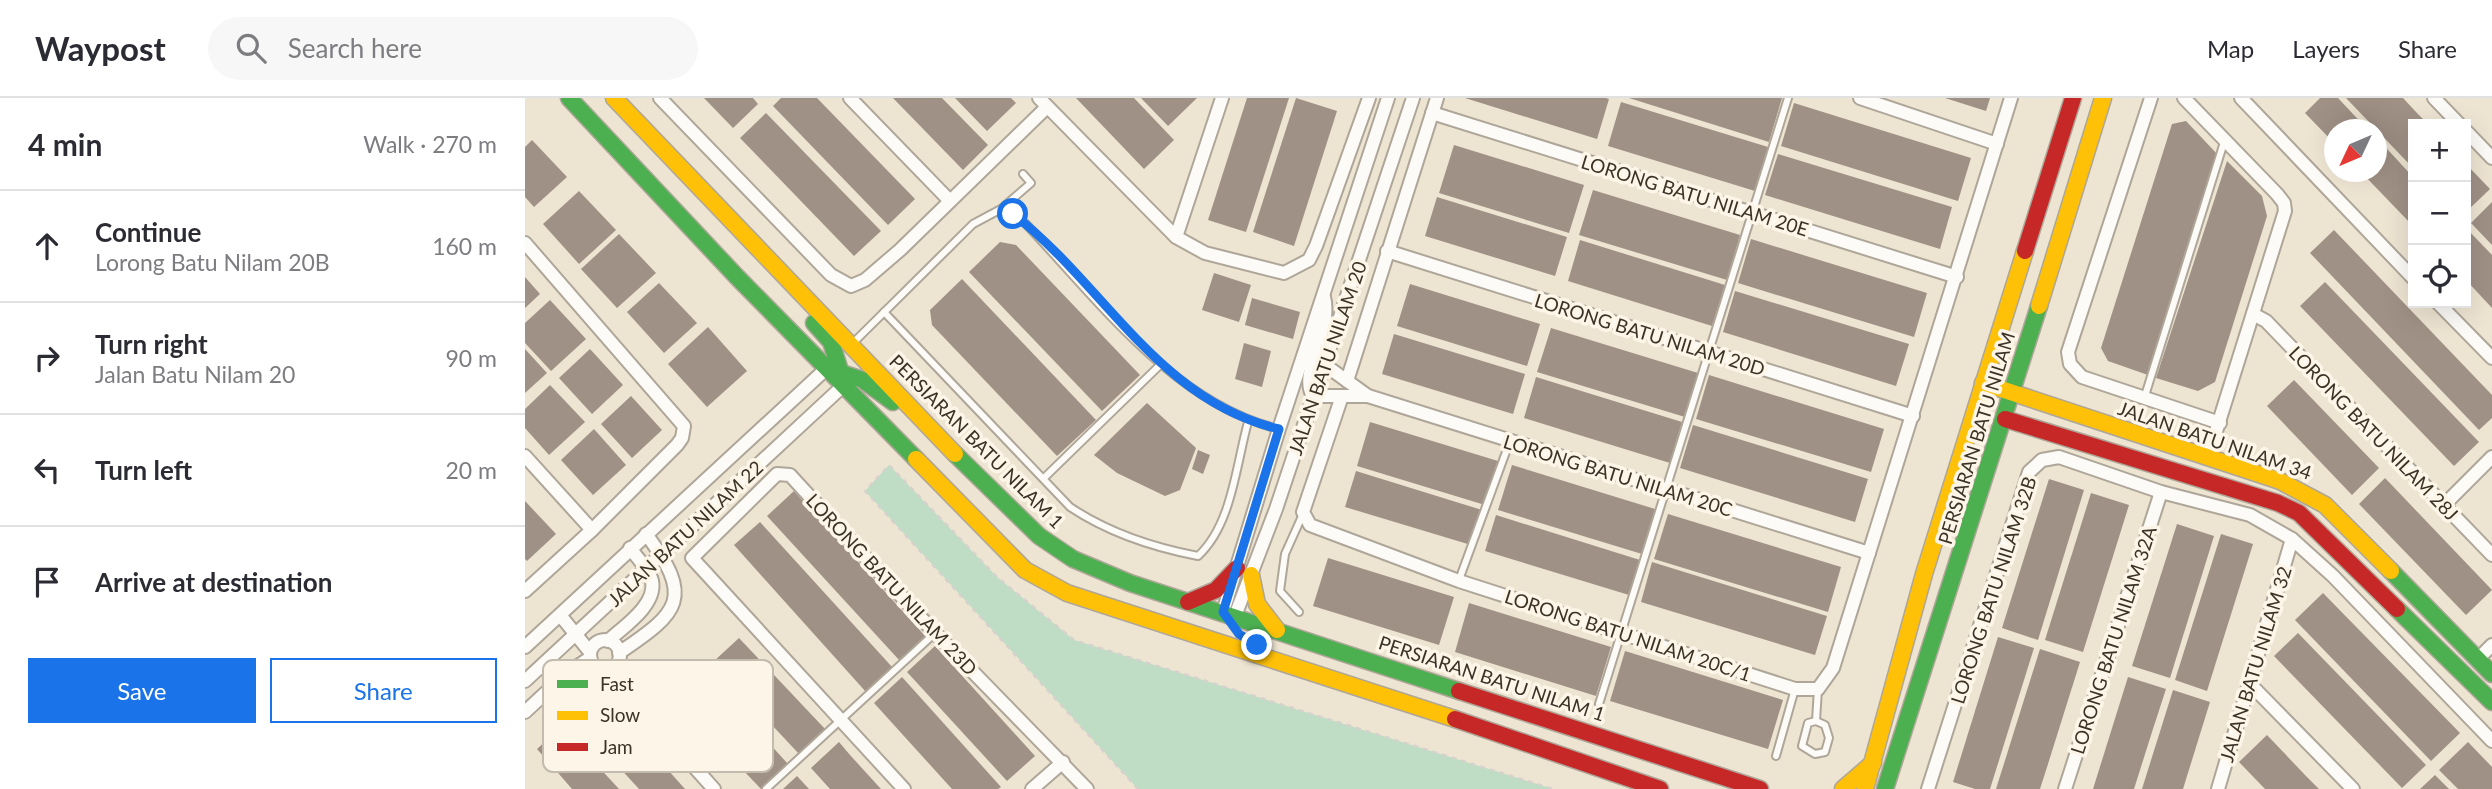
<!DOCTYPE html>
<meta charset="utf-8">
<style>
:root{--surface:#fff;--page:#f7f7f7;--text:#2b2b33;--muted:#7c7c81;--line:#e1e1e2;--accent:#1a73e8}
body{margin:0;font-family:Lato,sans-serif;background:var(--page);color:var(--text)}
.controls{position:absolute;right:21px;top:21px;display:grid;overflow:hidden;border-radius:0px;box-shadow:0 7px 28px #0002}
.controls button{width:63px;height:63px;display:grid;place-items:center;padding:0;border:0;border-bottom:2px solid var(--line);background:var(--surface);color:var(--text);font:35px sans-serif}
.compass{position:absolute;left:1799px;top:21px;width:63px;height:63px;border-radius:50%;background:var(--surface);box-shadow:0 7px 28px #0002;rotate:226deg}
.stop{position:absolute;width:21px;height:21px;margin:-16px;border:5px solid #1a73e8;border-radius:50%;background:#fff}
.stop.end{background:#1a73e8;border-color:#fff;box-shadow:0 2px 7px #0008}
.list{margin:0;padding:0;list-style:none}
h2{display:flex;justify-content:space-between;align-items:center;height:91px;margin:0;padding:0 28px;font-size:30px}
h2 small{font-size:23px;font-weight:400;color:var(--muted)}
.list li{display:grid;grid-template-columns:46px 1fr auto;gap:21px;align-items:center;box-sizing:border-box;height:112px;padding:0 28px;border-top:2px solid var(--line)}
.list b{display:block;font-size:26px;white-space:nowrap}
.list p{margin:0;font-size:23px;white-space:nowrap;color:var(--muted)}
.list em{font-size:23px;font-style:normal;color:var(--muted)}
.actions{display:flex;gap:14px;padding:21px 28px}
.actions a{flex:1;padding:16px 0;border:2px solid var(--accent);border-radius:0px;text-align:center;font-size:24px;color:var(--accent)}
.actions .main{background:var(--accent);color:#fff}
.icon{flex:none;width:38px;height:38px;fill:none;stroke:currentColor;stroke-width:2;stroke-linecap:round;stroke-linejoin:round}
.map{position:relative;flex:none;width:1967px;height:691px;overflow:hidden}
header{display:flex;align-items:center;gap:42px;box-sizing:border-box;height:98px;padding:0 35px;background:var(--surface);border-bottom:2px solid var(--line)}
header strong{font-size:33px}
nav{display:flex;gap:38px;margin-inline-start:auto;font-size:24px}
.search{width:490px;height:63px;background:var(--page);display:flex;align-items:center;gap:18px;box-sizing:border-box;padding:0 24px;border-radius:38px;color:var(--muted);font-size:26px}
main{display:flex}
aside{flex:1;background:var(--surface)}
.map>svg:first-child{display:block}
</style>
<header>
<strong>Waypost</strong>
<div class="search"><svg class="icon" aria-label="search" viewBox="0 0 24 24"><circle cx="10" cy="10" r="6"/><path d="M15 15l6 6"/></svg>Search here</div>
<nav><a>Map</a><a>Layers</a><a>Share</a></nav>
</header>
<main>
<aside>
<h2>4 min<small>Walk · 270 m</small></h2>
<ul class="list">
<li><svg class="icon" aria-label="ahead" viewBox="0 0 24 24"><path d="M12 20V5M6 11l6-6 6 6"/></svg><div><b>Continue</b><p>Lorong Batu Nilam 20B</p></div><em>160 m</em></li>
<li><svg class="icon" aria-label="right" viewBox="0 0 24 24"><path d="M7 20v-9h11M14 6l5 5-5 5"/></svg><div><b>Turn right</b><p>Jalan Batu Nilam 20</p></div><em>90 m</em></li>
<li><svg class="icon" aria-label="left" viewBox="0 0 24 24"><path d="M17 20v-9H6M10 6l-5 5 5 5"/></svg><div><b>Turn left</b></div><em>20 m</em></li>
<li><svg class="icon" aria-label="arrive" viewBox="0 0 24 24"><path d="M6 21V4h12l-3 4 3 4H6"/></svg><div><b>Arrive at destination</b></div></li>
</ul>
<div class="actions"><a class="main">Save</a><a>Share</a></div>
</aside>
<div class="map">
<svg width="1967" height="691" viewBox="0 0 1967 691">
<rect width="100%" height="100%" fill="#eee4d2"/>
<path fill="#beddc4" d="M364,367l108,112 77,63 479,149h-415l-273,-298z"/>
<g fill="#a09186">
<path d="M179,0h49l5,6 -25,24z"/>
<path d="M256,0h36l98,101 -27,26 -115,-119z"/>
<path d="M368,0h49l46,47 -25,25z"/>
<path d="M430,0h56l5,5 -29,28z"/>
<path d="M551,0h58l40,42 -30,29z"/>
<path d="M616,0h56l-29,28z"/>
<path d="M722,0h42l-43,134 -38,-12z"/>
<path d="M771,0l41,13 -43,135 -41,-14z"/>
<path d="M940,0h141l3,1 -12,40z"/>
<path d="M1104,0h153l-13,44z"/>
<path d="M1420,0h45l-4,13z"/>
<path d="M1795,0h18l30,32h-33v14l-30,-31z"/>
<path d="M1821,0h57l13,14 12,12h-15v44z"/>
<path d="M1096,4l147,45 -13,44 -147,-45z"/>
<path d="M1269,5l177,55 -13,43 -177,-55z"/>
<path d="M241,15l115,118 -27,25 -114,-118z"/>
<path d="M1661,23l32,34 -70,220 -40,-14 -7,-13 71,-224z"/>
<path d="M1852,40l36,39v49l-52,-54h16z"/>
<path d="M7,42l35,37 -33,30 -9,-10v-50z"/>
<path d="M929,47l130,40 -15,48 -130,-40z"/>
<path d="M1253,56l174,53 -12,42 -175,-54z"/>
<path d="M1702,63l35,35 5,20 -52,166 -17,9 -42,-13z"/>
<path d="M1941,66l24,25 -24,23z"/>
<path d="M1068,92l147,45 -13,45 -148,-45z"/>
<path d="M54,93l37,39 -37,34 -36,-40z"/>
<path d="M912,99l130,40 -12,39 -130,-40z"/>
<path d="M1967,104v43l-21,-22z"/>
<path d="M1941,130l26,27v53l-26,-28z"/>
<path d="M1809,132l158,165v23l-13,12 -169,-177z"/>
<path d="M94,136l37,39 -39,35 -36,-39z"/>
<path d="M1226,141l176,54 -13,44 -176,-54z"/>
<path d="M1055,142l145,45 -13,41 -144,-45z"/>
<path d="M475,144l16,3 124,130 -38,36 -133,-139z"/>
<path d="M689,175l37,12 -12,37 -37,-12z"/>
<path d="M0,179l15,17 -15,14z"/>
<path d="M437,181l134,141 -39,36 -125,-131 -2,-15z"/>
<path d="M1800,184l154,160 -25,24 -154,-160z"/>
<path d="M134,185l38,40 -33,30 -37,-41z"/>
<path d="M885,186l130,40 -13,42 -130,-40z"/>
<path d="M1210,193l174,53 -13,42 -173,-54z"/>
<path d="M727,200l48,14 -7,27 -48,-14z"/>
<path d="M25,202l36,39 -35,32 -26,-28v-20z"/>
<path d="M183,229l39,44 -40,36 -39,-43z"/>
<path d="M1026,230l147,45 -13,44 -148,-45z"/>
<path d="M869,236l131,40 -12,40 -131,-40z"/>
<path d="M719,245l27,8 -9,36 -27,-8z"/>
<path d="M0,251l22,24 -22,20z"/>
<path d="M65,251l33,36 -31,29 -33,-36z"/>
<path d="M1184,277l175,54 -13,43 -175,-53z"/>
<path d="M1011,279l146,45 -12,41 -146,-45z"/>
<path d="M1769,282l85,88 -27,27 -85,-89z"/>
<path d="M25,287l35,37 -36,33 -24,-27v-19z"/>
<path d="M106,298l31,34 -30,28 -31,-34z"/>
<path d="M622,305l49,45 -16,42 -15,6 -48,-23 -23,-18z"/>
<path d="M845,324l128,39 -13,44 -128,-39z"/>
<path d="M1168,327l175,54 -13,43 -175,-54z"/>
<path d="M69,331l32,36 -33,30 -32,-35z"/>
<path d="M673,352l12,5 -7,19 -11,-5z"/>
<path d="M987,367l143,44 -13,45 -144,-44z"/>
<path d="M831,373l126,39 -11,35 -126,-38z"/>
<path d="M1860,380l107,112 -26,25 -107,-111z"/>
<path d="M1524,381l35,11 -46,150 -36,-12z"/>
<path d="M269,393l132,146 -26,24 -133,-145z"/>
<path d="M1566,395l38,12 -46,147 -38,-12z"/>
<path d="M0,403l31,33 -29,27 -2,-2z"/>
<path d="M1143,416l173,53 -13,45 -174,-53z"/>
<path d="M971,417l144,45 -11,35 -144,-44z"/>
<path d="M235,424l133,146 -27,24 -132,-147z"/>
<path d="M1652,426l37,12 -44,142 -38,-12z"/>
<path d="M1696,436l32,10 -46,147 -32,-11z"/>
<path d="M803,460l126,39 -15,48 -126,-39z"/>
<path d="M1127,464l175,54 -12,39 -174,-53z"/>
<path d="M1798,495l137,140 -29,28 -136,-141z"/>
<path d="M944,505l142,44 -15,49 -141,-44z"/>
<path d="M1773,535l128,132 -24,23 -128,-132z"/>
<path d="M1473,539l36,11 -44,141h-15l-22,-7z"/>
<path d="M214,540l87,92 -26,25 -87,-93z"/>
<path d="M410,548l100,110 -28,25 -100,-109z"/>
<path d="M1515,551l40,13 -32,102 -8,25h-44z"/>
<path d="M1100,553l158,49 -15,49 -158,-48z"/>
<path d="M377,579l99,110 -3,2h-46l-78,-86z"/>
<path d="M1603,579l38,12 -14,43 -18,57h-41z"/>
<path d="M1648,592l37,12 -27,87h-41z"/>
<path d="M74,596l44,48 42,47h-46l-66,-72z"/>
<path d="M209,607l54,59 -27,25 -55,-58z"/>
<path d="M37,628l33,37 24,26h-47l-13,-15 -22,-25z"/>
<path d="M1742,637l38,40 14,14h-54l-26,-27z"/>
<path d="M314,644l11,13 31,34h-51l-19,-21z"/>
<path d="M1943,644l24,25v22h-34l-19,-19z"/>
<path d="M1910,677l14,14h-29z"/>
<path d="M272,678l12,13h-26z"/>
</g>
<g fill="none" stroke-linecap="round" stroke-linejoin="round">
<g stroke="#aea698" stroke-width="10">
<g id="lane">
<path d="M476,111l30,-26 -8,-9"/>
<path d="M359,214l186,195c39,26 81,40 128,49 34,-31 38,-91 50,-134"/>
<path d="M328,245l120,-119 28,-15 24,14c72,76 149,181 254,206"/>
<path d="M1619,301l81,-260"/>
<path d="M519,380l116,-113"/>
<path d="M934,482l51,-139"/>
<path d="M774,514l-19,-21 5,-37 18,-40"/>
<path d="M1074,606l189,-606"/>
<path d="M1291,623l-8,2 -6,23 13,8 10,-2 4,-14 -4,-13 -9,-4 2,-32"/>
<path d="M1251,658l19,-67"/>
<path d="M241,691l169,-156"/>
</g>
</g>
<g stroke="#aea698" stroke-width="16">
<g id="street">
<path d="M135,0l171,177 20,11 14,-6 35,-30 147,-143"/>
<path d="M325,0l100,103"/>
<path d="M514,0l137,139 29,16 79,20 25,-13 7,-14 53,-148"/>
<path d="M1335,0l137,46"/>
<path d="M1626,0l-83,254 2,12 12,13 138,46"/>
<path d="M1659,0l93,96 7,9 1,8 -77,246"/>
<path d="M1716,0l172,180"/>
<path d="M1909,0l25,26"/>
<path d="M907,15l525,164"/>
<path d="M1941,33l26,27"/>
<path d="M651,139l46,-139"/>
<path d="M0,145l159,183 -2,12 -5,7 -85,85 -67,61"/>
<path d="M862,153l526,165"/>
<path d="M799,199c9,33 -26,76 -11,99h55l501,157"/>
<path d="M1913,205l54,55"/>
<path d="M1728,216l13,7 226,234"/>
<path d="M800,267l43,31"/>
<path d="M822,283l90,-283"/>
<path d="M817,298l-39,116 7,13 149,56 336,108h23l15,-21 178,-570"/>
<path d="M0,358l67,74"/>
<path d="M1919,407l48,-48"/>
<path d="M698,514l56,-183 109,-331"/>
<path d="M35,517l30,37"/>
<path d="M710,518l41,-107 137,-411"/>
<circle cx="80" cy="557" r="15"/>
<path d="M83,543c15,-14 49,-36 44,-60 -3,-12 -15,-23 -22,-33"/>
<path d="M0,549l302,-279"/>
<path d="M94,555c61,-41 75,-55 27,-119"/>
<path d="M1953,561l14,-14"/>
<path d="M82,572l107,119"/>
<path d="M0,583l319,-296"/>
<path d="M1725,586l103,105"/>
<path d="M0,614l41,-38 24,-16"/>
<path d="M379,691l-212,-231 85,-84 13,1 145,158 152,156"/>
<path d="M507,691l31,-27"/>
<path d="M1403,691l101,-317 13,-12 17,-3 102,35 89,23 42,24 41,37 159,165"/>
<path d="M1540,691l96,-297"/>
<path d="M1693,691l74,-250"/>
</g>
</g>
<g stroke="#aea698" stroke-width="19">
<g id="fast">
<path d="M44,0l168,179 179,182"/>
<path d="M289,225l17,19 12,38"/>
<path d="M304,271l34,11 30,22"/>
<path d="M430,356l84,82 34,23 57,24 329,108"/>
<path d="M1866,473l101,103"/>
<path d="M1872,511l95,93"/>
<path d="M1360,691l154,-483"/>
</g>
</g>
<g stroke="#aea698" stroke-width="19">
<g id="slow">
<path d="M89,0l341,356"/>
<path d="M1514,208l64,-208"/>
<path d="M1458,285l297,98 45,24 66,66"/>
<path d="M391,361l109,111 42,23 388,126"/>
<path d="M726,477l6,29 20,26"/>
<path d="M1318,691l30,-26"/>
<path d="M1340,691l59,-215 101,-323"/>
</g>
</g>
<g stroke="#aea698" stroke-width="19">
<g id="jam">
<path d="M1500,153l48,-153"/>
<path d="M1480,321l273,84 21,10 98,96"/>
<path d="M663,504l28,-12 21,-22"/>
<path d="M934,593l301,98"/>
<path d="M930,621l205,70"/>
</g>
</g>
<path stroke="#d5d2cd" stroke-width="2.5" stroke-dasharray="5 5" stroke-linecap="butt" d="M613,691l-273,-298 24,-26 108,112 77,63 479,149"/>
<use href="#lane" stroke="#fcfbf8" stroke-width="6"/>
<use href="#street" stroke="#fcfbf8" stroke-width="12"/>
<use href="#fast" stroke="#4caf50" stroke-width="16"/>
<use href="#slow" stroke="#ffc107" stroke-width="16"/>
<use href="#jam" stroke="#c62828" stroke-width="16"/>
</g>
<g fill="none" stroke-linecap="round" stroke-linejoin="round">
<path stroke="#1a73e8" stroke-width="9" d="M488,116c92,71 144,186 266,215l-56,183 16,22 18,11"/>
</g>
<g text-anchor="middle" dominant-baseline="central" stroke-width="7" stroke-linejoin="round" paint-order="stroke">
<g font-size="19" fill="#3a3326" stroke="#fdf5e8">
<text transform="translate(1170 97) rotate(17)">LORONG BATU NILAM 20E</text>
<text transform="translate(1125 236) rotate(17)">LORONG BATU NILAM 20D</text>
<text transform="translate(802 260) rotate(-71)">JALAN BATU NILAM 20</text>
<text transform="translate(1849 335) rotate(46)">LORONG BATU NILAM 28J</text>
<text transform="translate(1451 340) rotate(-73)">PERSIARAN BATU NILAM</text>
<text transform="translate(1690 342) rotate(19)">JALAN BATU NILAM 34</text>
<text transform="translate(452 343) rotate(45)">PERSIARAN BATU NILAM 1</text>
<text transform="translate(1093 377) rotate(17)">LORONG BATU NILAM 20C</text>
<text transform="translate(160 435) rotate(-43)">JALAN BATU NILAM 22</text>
<text transform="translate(367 486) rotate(47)">LORONG BATU NILAM 23D</text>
<text transform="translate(1468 492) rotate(-72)">LORONG BATU NILAM 32B</text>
<text transform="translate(1103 537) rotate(18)">LORONG BATU NILAM 20C/1</text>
<text transform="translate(1588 542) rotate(-72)">LORONG BATU NILAM 32A</text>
<text transform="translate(1730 566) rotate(-73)">JALAN BATU NILAM 32</text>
<text transform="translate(967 580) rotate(18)">PERSIARAN BATU NILAM 1</text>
</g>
</g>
<rect x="18" y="562" width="230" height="112" rx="10" fill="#fdf5e8" stroke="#c2bbae" stroke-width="2"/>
<rect x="32" y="582" width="31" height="8" fill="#4caf50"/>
<rect x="32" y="613" width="31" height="9" fill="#ffc107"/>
<rect x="32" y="645" width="31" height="8" fill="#c62828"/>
<g font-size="19" fill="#3a3326">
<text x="75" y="593">Fast</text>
<text x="75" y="624">Slow</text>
<text x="75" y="656">Jam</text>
</g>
</svg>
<div class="controls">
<button>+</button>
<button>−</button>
<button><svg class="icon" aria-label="locate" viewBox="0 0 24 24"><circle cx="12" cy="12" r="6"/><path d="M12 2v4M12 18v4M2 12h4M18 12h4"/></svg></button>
</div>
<svg class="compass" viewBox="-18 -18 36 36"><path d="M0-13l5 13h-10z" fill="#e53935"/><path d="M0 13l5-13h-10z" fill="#7c7c81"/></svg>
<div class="stop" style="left:488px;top:116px"></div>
<div class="stop end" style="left:732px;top:547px"></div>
</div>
</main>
